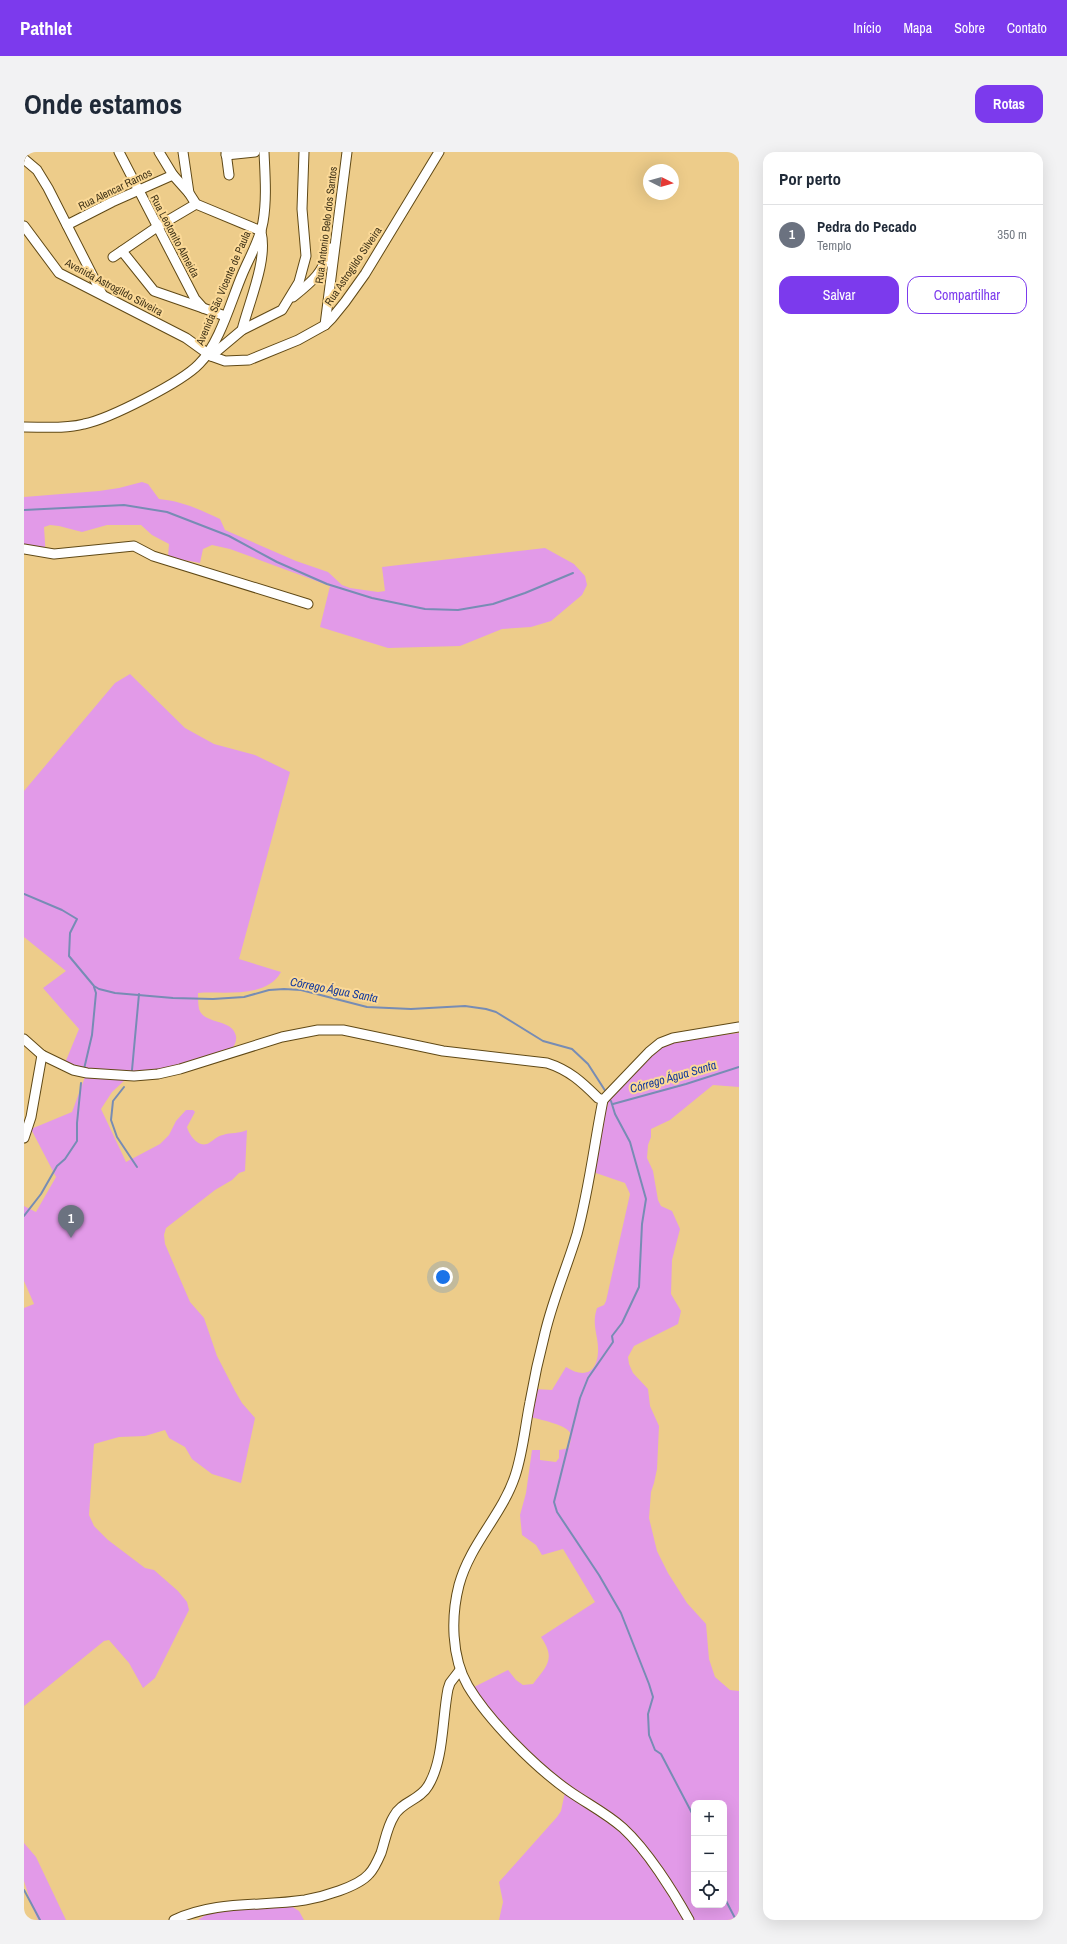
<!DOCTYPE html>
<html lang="pt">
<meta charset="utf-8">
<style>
:root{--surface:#fff;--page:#f2f2f3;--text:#1f2937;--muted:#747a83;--line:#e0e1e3;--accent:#7c3aed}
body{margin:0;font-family:"Archivo Narrow",sans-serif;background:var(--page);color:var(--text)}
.controls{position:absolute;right:12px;bottom:12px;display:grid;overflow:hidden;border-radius:8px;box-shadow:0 4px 16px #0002}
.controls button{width:36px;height:36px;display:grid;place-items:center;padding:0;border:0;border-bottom:1px solid var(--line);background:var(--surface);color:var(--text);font:20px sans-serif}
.compass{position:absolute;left:619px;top:12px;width:36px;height:36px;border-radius:50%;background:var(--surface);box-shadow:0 4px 16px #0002;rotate:96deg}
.you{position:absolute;left:419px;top:1125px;width:14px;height:14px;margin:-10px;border:3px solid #fff;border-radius:50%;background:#1a73e8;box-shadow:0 0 0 6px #1a73e833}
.badge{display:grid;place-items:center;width:26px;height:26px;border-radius:50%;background:var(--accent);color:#fff;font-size:13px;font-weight:700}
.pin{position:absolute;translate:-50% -33px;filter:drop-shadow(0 1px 2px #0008)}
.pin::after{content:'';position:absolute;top:21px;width:14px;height:12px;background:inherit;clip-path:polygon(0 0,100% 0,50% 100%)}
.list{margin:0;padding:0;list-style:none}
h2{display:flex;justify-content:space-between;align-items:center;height:52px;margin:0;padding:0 16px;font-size:17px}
h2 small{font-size:13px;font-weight:400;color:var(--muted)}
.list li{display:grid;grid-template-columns:26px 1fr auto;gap:12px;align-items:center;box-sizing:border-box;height:60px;padding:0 16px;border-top:1px solid var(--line)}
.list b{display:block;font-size:15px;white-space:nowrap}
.list p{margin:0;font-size:13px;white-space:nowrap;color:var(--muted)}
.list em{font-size:13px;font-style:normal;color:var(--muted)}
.actions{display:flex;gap:8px;padding:12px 16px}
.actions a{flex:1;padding:9px 0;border:1px solid var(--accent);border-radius:12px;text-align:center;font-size:14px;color:var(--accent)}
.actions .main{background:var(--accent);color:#fff}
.icon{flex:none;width:22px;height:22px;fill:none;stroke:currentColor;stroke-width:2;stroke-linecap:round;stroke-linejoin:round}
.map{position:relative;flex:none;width:715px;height:1768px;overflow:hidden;border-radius:12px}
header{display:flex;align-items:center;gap:24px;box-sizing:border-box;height:56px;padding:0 20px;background:var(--accent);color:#fff}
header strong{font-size:19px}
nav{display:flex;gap:22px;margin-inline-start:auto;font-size:14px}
.intro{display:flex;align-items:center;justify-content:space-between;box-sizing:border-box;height:96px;padding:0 24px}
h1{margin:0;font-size:28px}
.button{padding:10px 18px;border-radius:12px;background:var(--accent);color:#fff;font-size:14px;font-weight:700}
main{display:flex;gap:24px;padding:0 24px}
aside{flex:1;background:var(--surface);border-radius:12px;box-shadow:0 4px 16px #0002}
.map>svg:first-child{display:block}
</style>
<header>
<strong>Pathlet</strong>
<nav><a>Início</a><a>Mapa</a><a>Sobre</a><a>Contato</a></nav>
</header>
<div class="intro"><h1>Onde estamos</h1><a class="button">Rotas</a></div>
<main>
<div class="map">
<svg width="715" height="1768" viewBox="0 0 715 1768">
<rect width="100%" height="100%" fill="#edcc8a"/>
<g fill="#e29ae8" fill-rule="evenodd">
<path d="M118,330l6,2 11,15c22,2 40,10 61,20l5,11 71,31 32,11 14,13 8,3 28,4 7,-1 -3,-24 163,-19 29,16 11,12 2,9 -5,10 -31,26 -20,6 -29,2 -42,17 -72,2 -68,-21 10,-41 -100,-37 -18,-4 -9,4 -3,14 -32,-6 1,-13 -17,-9 -11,-10h-34l-25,7 -23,-6 -9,-1 -6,2 2,31 -22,-7v-54l75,-6 20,-3z"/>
<path d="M106,522l55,54 29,16 41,11 35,17 -51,187 42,13c-15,27 -57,19 -83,21 0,5 0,11 1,16 5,16 33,9 37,27 1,6 -3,13 -8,16 -17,10 -68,19 -88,21 -18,2 -59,-4 -75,-10l14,-34 -36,-41 23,-17 -42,-34v-146l91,-108z"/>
<path d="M715,881v54l-26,-2 -43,35 -19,9v8l-3,8 -1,13 6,13 5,29 3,6 11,5 8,18 -8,31 -1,34 10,17 -3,13 -44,22 -6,11 1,7 4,9 15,16 2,17 9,20 -2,43 -3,14 -3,9 -2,26 8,33 11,22 19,30 19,21 3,35 6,18 15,13 9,1v229h-240l4,-18 -4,-20 58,-65 4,-6 4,-19 -29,-29 -66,-74 38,-19 8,10 7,5 10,-1c14,-18 23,-25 8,-47l54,-35 -32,-53 -21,6 -6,-10 -14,-10 -2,-20 6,-22 6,-43h8v10l16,2 3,-4v-8l10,-2c1,-4 2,-9 2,-13 -2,-11 -33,-15 -43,-19l7,-27 17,1 14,-23c17,11 31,7 32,-15 1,-16 -7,-26 -1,-44l7,-3 2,-4 24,-107 -5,-11 -32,-11 10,-65h4l2,-8 51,-52 11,-6zM670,1651h30v102h-30z"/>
<path d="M61,925l41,2 -14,13 -11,17 25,53 34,-18 9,-9 7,-14 10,-11h7l2,2 -8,15c2,8 12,22 22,16 5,-3 8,-7 14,-8 8,-3 16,-1 24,-5l-2,41 -6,2 -7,7 -17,10 -49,38 -2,7 1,9 25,58 14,16 13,38 18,35 7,12 13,15 -14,65 -29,-9 -20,-15 -7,-12 -16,-9 -4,-8 -20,6 -26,1 -25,7 -5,71 5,11 14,14 37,28 9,2 24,21 9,11 2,8 -34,68 -12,10 -14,-25 -20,-23 -5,1 -80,65v-398l10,-4 -10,-23v-75l12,6 20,-35 -25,-48 41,-17z"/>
<path d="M0,1691l12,14 30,63h-28l-6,-14 -8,-25z"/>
<path d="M256,1747l19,12 5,9h-106l12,-8z"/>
</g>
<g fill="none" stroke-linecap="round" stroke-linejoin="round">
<g stroke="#778cb4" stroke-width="2">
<path d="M0,358l100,-5 43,7 62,24 48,26 50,22 45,14 53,11 33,1 35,-6 32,-11 48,-20"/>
<path d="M0,742l38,16 15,9 -7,14 -1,23 25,30 5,3 16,4 58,5 40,1 31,-2 25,-7 15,-1 17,1 66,17 44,2 54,-3 21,3 10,3 47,29 29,8 16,15 18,28"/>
<path d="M60,917l8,-34 4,-42 -2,-6"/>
<path d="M108,918l7,-76"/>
<path d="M100,935l-11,14 -2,19 6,17 20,30"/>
<path d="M587,949l4,13 15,28 16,57 -4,25 -3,63 -17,36 -10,13 1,6 -25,36 -8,20 -26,104 3,10 42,63 22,38 28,71 4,13 -5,17 1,21 6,15 6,4 33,63"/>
<path d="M589,952l73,-20 53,-17"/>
<path d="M0,1064l17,-22 16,-28 8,-7 12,-18v-18l4,-40"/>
<path d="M0,1738l16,30"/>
<path d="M700,1745l12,23"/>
</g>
<g stroke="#604916" stroke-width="11">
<g id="minor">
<path d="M95,0l76,147 8,9 22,8"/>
<path d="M135,0l14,23 16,18"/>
<path d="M159,0l6,41 7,11 65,27"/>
<path d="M202,0l3,23"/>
<path d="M202,3l29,-3"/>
<path d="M0,7l13,11 11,18 54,106"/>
<path d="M43,73l45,-23 61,-27"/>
<path d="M0,74l35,47 127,65 25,18 14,5 24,-1 49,-20 27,-15 7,-7 13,-16 20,-28 74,-122"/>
<path d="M98,99l32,40 49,17"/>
<path d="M89,105l44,-30 39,-23"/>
<path d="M269,145c20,-16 30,-24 37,-49"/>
<path d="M301,173l22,-173"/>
<path d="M218,178c7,-28 26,-70 19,-98"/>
<path d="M187,204l31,-26 40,-20 17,-28 7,-26 -4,-47 2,-57"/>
<path d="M0,275c20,0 41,2 60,-3 25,-5 98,-42 115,-60 20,-19 32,-63 43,-89 7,-17 18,-35 21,-53 4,-23 2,-47 1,-70"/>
<path d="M0,397l30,5 80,-8 19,10 155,48"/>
<path d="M0,887l18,16 31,15 14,3 47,3 24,-2 22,-5 102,-32 36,-7h25l100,21 104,12c22,7 35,19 51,35l5,2 46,-48 11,-9 13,-5 66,-11"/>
<path d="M579,948c-9,45 -14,90 -26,134 -10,33 -24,65 -32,99 -6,23 -11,46 -15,69 -5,25 -7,50 -15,74 -13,39 -45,68 -56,109 -8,31 -8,72 9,101 21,35 67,81 101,105 17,12 37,22 54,37 24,22 50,63 66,92"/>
<path d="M0,986l7,-21 11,-62"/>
<path d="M150,1768c44,-20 85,-13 131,-20 17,-3 53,-13 64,-26 5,-5 9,-14 12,-21 4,-12 6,-26 13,-37 7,-14 26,-16 34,-30 16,-26 14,-67 20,-97l2,-6 10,-13"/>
</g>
</g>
<use href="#minor" stroke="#fff" stroke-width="9"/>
</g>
<g text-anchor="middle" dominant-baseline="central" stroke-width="4" stroke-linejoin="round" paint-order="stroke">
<g font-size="11" fill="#423519" stroke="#fbd997">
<text transform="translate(91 37) rotate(-26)">Rua Alencar Ramos</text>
<text transform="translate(302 73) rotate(-83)">Rua Antonio Belo dos Santos</text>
<text transform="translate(151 84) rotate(62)">Rua Leotonito Almeida</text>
<text transform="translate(329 114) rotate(-56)">Rua Astrogildo Silveira</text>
<text transform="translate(90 135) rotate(28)">Avenida Astrogildo Silveira</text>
<text transform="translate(199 136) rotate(-67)">Avenida São Vicente de Paula</text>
</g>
<g font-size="12" font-style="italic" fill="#143a9d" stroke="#fbd997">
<text transform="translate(310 838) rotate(11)">Córrego Água Santa</text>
<text transform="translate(649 925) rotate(-16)">Córrego Água Santa</text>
</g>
</g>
</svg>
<div class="controls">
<button>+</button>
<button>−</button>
<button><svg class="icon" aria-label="locate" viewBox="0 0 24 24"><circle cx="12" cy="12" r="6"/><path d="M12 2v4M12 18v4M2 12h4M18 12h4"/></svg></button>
</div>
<svg class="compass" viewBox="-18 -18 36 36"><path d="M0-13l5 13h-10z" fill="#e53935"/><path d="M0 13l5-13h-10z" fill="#747a83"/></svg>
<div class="you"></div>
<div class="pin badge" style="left:47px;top:1086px;background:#6b7280">1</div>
</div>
<aside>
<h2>Por perto<small></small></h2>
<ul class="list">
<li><span class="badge" style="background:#6b7280">1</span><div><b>Pedra do Pecado</b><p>Templo</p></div><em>350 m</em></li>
</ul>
<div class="actions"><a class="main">Salvar</a><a>Compartilhar</a></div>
</aside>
</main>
